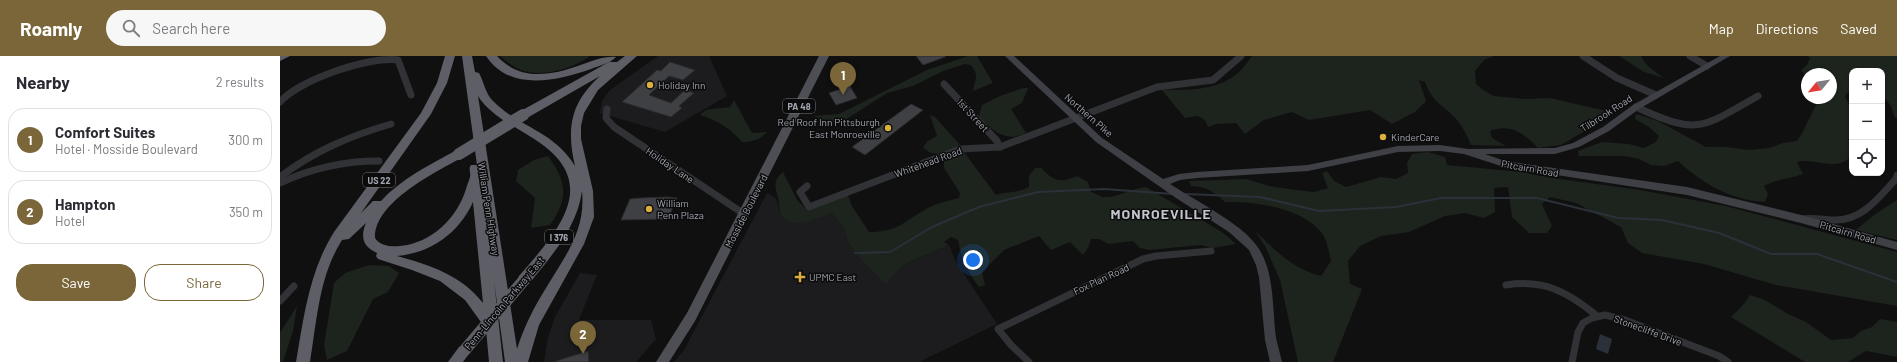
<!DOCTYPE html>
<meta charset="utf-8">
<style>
:root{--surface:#fff;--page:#f7f7f7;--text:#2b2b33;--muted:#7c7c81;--line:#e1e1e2;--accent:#7a6638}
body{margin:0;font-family:Barlow,sans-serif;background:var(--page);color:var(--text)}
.controls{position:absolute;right:12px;top:12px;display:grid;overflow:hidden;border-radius:8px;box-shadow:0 1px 3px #0004}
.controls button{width:36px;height:36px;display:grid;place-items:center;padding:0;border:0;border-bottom:1px solid var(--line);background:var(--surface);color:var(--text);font:20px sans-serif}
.compass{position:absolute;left:1521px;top:12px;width:36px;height:36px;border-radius:50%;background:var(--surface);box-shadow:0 1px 3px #0004;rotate:240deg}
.you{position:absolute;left:693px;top:204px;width:14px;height:14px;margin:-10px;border:3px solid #fff;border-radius:50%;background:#1a73e8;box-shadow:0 0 0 6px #1a73e833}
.badge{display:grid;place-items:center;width:26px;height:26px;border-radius:50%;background:var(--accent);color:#fff;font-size:13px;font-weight:700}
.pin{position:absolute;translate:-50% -33px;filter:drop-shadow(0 1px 2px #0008)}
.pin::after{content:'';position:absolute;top:21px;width:14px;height:12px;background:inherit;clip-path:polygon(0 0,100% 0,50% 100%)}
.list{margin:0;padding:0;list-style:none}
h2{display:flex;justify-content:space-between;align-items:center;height:52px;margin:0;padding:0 16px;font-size:17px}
h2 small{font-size:13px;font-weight:400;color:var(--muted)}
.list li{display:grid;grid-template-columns:26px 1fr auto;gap:12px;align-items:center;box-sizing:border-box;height:64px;margin:0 8px 8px;padding:0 8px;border:1px solid var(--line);border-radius:16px}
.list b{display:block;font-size:15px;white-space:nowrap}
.list p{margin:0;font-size:13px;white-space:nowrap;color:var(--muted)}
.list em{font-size:13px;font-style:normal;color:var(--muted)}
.actions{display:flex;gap:8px;padding:12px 16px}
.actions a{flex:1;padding:9px 0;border:1px solid var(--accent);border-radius:16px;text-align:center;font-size:14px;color:var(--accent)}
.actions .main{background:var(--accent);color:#fff}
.icon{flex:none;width:22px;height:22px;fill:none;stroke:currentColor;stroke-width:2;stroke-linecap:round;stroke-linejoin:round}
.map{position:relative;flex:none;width:1617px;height:306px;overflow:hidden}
header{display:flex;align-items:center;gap:24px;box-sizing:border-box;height:56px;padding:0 20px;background:var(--accent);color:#fff}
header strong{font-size:19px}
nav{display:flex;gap:22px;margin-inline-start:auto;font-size:14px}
.search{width:280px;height:36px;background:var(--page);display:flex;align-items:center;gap:10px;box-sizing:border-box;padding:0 14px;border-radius:22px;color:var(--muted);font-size:15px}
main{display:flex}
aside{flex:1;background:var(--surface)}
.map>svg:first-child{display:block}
</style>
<header>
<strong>Roamly</strong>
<div class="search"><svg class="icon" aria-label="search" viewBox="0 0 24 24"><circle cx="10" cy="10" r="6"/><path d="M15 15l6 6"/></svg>Search here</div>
<nav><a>Map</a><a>Directions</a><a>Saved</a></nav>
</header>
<main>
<aside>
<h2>Nearby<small>2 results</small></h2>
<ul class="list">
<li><span class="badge">1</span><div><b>Comfort Suites</b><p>Hotel · Mosside Boulevard</p></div><em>300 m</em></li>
<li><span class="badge">2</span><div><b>Hampton</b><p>Hotel</p></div><em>350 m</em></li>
</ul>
<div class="actions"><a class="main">Save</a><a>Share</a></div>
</aside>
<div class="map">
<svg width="1617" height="306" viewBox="0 0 1617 306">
<rect width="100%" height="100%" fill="#101011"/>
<g fill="#1c1c1e">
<path d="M378,0h51l18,40 -62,36 -65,-19 2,-12 8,-11z"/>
<path d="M487,137l9,5 4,15 21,9 30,-9 12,13 5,16 50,28 13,-9 38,-16 7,17 41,62 -78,38h-245l10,-12z"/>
<path d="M300,217l17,2 -18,45h72l5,19 -20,23h-92l4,-25 7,-20z"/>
</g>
<g fill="#1d231d">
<path d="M220,0h90c-16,12 -45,21 -66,15 -9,-3 -17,-9 -24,-15z"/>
<path d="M688,0h9l16,27 -20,8c2,-13 7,-13 -2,-26l-6,-1 -22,7 -30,15 -26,7 -48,31 -12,-2 -14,-6 26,-2 88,-44z"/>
<path d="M972,0h242l-10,4 -9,11 1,13 7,6 11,6 33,3 23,-1 65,15 -54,32 -23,3c-13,-14 -28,-25 -48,-17l2,7 14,8 -35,-1c-4,-9 -8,-18 -14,-25 -14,-16 -23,-15 -32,-38l-6,-2 7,21 -11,11 -23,12 -22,-14 -61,10 -17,-8 -28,8 -19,14 -9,-11 -20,1 -8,3 -3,-7 -7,-4 -13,2 -23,-28c26,0 55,1 76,-17 6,-5 10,-12 14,-17z"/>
<path d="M1339,0h22c4,10 15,16 23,22l-20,-6z"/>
<path d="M1528,0h89v63l-3,-3 -3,-10 -9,-11v-24h-30v17l-7,8 7,14v46c-19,17 -35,1 -55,6l6,12c-13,5 -26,5 -39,12l4,8 -3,8c-32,-1 -64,-19 -87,-41l-14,5 -13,-1 -12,-6 -14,-3h-46l-1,-5 24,-9 27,2 15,4 12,-6 3,-6 -10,-9 -14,-8 1,-5 22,7 48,26h21l22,3 20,-2 14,-5 14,-2c10,-14 14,-30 24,-43h10v-24h-24v3l-6,-7 6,-5 3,-7z"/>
<path d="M743,32h5l-6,15 -11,6 15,24c-20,10 -33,-2 -47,-16l3,-12 18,-9z"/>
<path d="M454,44l18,33 15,-1c-7,8 -15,10 -25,10 -11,-13 -25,-22 -42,-27l6,-5 24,-3z"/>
<path d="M650,59l5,2 25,28c-13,6 -25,15 -37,2l5,-6 9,-5z"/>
<path d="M684,96l32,43c10,-4 23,-2 33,-8v-11l6,-8h6c14,14 18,15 36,8l11,6 3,10c4,1 8,4 12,5 14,1 29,-9 43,-10l76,45 14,12 -23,4 -12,-3 -52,5 -9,-2 -7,-7 -24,3 -10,-5h-8l-3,9 -5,7 -13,-13 -19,8 -12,-14 -35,14 -22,22 3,13 -6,2c-11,-15 -18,-28 -21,-47l-7,-3 -7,5 5,3 -38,16 -13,9 -12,14 -26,-26 -12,-16 -5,-16 -12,-13c-11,4 -28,12 -39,9 -15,-4 -12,-15 -14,-25 -2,-6 -4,-12 -1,-18 1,-3 4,-5 6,-7l14,28 10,10 41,-15 4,11 17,26c29,0 34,-10 57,-23 10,-6 22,-8 33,-11l1,-5 -16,-25v-7l7,-6z"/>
<path d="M1148,96l17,5 2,8 75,7 30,6 88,12 86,16 171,46v54l-121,-21 -72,-21 -62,-11 -14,-10 -7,-16 -45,-24 -26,-6 -8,7 10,22 -5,7h-18l-17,-16 -4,-30 -14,1 1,24 -11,6 -19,-5 -20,3 -36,16 -28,4 -21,10 -12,15 2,23 12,5 -29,73h-35l-18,-82 -15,-34 -10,-15c21,20 38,38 66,45l10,-15c-2,-8 -4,-22 -10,-29 -20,-24 -66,-31 -96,-30 -11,-10 -19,-16 -34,-16l-2,-5 58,-2 22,7 27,4 18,2 14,-4 -6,-15 5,-2 7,10 12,6 35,-10 15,2 12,-6 -1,-10 5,-9z"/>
<path d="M268,100c19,26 21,42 2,69l-19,3 4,-30 -19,-17 2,-11 16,-10z"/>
<path d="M1617,144v40l-41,-10 18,-15z"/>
<path d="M89,209l20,1 10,7 -11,19 -15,7 -26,52 -20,9 -3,-15 10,-62 11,-10z"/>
<path d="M1470,239l15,5 23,14 18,8 25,18 22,-2 8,-7 11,-4 8,-8 17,3v35l-31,-6 -18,11h-43l-74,-45 13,-13z"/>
<path d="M17,250l-4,25 -10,31h-3v-29z"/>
</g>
<path fill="#2b3138" d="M1320,278l12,5 -4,15 -12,-5z"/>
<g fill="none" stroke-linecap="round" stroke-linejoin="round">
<g stroke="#2b3138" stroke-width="2">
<path d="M905,138l75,3 59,14 77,-4 45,-9h96l81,20 44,2 57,13 52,21h46l80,28"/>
<path d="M575,197l35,-1 42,-25 47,-20 59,-15 66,-3 69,5"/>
</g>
</g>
<g fill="#3f4044" stroke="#2a2a2d">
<path d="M636,0h29v1l-22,8z"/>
<path d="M390,6l25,8 -12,10 -14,-4 -20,19 22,8 14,-13 9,3 -15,13 3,2 -11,9 -49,-15 35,-32 4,1z"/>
<path d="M570,30l7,12 -21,7 -7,-12z"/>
<path d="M631,48l12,6 -58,45 -13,-8z"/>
<path d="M360,142l28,-1 9,1 -9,21 -47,1 9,-21z"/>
<path d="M308,295l1,11h-33v-1z"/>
</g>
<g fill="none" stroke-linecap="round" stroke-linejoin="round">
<g stroke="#313235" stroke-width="7">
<path d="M1303,0l34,22 39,17"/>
<path d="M1410,0l17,10"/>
<path d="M664,28l53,57 3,6"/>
<path d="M0,46c19,-22 89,-46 118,-42l13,35"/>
<path d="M1356,51c63,29 65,21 122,-11"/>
<path d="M327,53l-1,9 8,9 130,87"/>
<path d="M0,121c34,-26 70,-41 111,-53"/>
<path d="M0,127c32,-15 64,-22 99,-22"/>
<path d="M527,130l-7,6 9,15 151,-58 40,-2 157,-60 56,-7 28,-24"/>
<path d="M1521,163c12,-2 23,1 35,1 27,0 43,-23 60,-41l1,-4"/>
<path d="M1226,229c38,-6 62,7 91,31"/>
<path d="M0,245l14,-15"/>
<path d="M749,306l-18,-17 -13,-16 145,-70 13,-3 55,-5"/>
<path d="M1292,306l6,-30 5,-9 9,-5 13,-3 20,5 94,36 9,6"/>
</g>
<path fill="#3f4045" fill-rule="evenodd" d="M725,0h9l88,82 61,41 16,-5 18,-2 111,-7 90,-19 42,-1 28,4 87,-1 18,-5 30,-16 30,-22 87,-49h10l-91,53 -30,22 -30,16 -24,7h-70l20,7 182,26 114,28 96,27v8l-96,-27 -114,-28 -183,-28 -40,-13 -24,-3 -42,1 -90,19 -111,7 -17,2 -10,4c24,16 71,39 87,62 18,25 15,62 19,92 2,8 4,16 6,24h-12l-5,-22 -6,-63 -3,-12 -7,-15 -20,-18 -53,-34 -80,-56z"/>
<path fill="#4e4f54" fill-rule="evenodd" d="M539,0h10l-134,265 -26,41h-13l31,-49z"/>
<g fill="#5e5f66" fill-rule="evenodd">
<path d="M0,0h10l-10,5z"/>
<path d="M165,0h10l-8,27 -16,31 -70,99 12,-12h8c20,-22 48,-36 74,-50h8l2,3 -2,3c-27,15 -89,45 -88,81 5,8 16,9 25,8 32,-3 57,-28 66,-57 1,-4 3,-8 4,-12 1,-5 -2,-8 1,-12h6l-15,-109h10l3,16 4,1c5,9 6,19 13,27 27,28 61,30 83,66 -9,-38 -4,-64 25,-90l-73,42h-8l-1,-3 1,-3 90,-50h8l8,-6h12l-39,34 -14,23 -3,13v13l12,52 1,26 -10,27 -45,81 -11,37h-23l-11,-81 9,81h-14l-3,-33 -21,-29 -25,-19 -28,-11 -34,-11 -2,-3 1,-3c-14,-6 -17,-16 -11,-30l-17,16 -7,1c-23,36 -25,80 -32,122h-14c8,-46 13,-90 38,-130l87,-119 16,-30zM198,40c12,19 34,29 53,41 73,44 29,92 -12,139l-1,4 1,4 5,1 5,-1c22,-28 48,-56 53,-93 4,40 -17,65 -36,97 -12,19 -22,39 -29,61zM193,146l10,101c-22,-28 -53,-38 -86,-47 34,-3 62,-23 76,-54z"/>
<path d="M206,0h11c26,28 60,18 92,6 9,-3 18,-6 27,-5 -5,6 -18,9 -25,12 -35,12 -81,23 -105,-13z"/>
<path d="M184,289l5,2 2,4 -8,11h-15l11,-15z"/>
</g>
<g stroke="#5e5f66" stroke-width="12">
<path d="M179,98l64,-39"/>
<path d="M184,295l60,-71"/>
</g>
</g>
<g fill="#dbaf3d" stroke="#0b0b0c" stroke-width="1.5">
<circle cx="370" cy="29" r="4"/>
<circle cx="608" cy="72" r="4"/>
<circle cx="1103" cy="81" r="4"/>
<circle cx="369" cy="153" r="4"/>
<path d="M518 215h4v4h4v4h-4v4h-4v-4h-4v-4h4z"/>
</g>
<g text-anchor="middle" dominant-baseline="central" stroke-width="3" stroke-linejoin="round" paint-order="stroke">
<g fill="#0b0b0c" stroke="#75787f" stroke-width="1">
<rect x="503" y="43" width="32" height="14" rx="3"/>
<rect x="83" y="117" width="32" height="14" rx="3"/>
<rect x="265" y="174" width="28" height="14" rx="3"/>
</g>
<g font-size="9" font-weight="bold" fill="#a2a6b0">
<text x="519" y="50">PA 48</text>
<text x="99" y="124">US 22</text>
<text x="279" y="181">I 376</text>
</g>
<g font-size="10" fill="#a2a6b0" stroke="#0b0b0c" text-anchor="start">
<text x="378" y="29">Holiday Inn</text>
<text x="600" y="66" text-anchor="end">Red Roof Inn Pittsburgh<tspan x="600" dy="12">East Monroeville</tspan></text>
<text x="1111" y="81">KinderCare</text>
<text x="377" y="147">William<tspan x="377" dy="12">Penn Plaza</tspan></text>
<text x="529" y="221">UPMC East</text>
</g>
<g font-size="10" fill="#a2a6b0" stroke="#0b0b0c">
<text transform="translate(1326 57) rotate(-33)">Tilbrook Road</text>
<text transform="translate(693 59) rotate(47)">1st Street</text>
<text transform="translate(809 59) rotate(41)">Northern Pike</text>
<text transform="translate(648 106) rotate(-20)">Whitehead Road</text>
<text transform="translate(390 109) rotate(34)">Holiday Lane</text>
<text transform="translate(1250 112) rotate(10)">Pitcairn Road</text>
<text transform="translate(209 153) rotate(81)">William Penn Highway</text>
<text transform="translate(466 155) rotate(-63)">Mosside Boulevard</text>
<text transform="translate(1568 176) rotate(16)">Pitcairn Road</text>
<text transform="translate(821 223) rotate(-25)">Fox Plan Road</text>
<text transform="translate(224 247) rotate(-50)">Penn-Lincoln Parkway East</text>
<text transform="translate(1368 274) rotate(20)">Stonecliffe Drive</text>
</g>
<g font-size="14" font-weight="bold" letter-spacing="1" fill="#c3c5cd" stroke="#0b0b0c">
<text x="881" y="157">MONROEVILLE</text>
</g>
</g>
</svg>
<div class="controls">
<button>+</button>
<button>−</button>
<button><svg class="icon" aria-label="locate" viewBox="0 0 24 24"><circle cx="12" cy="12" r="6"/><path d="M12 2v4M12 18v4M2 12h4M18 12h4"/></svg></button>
</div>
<svg class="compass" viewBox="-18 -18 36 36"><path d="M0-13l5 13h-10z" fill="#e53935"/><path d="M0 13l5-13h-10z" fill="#7c7c81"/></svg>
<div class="you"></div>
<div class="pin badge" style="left:563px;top:39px">1</div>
<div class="pin badge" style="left:303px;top:298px">2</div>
</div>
</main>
